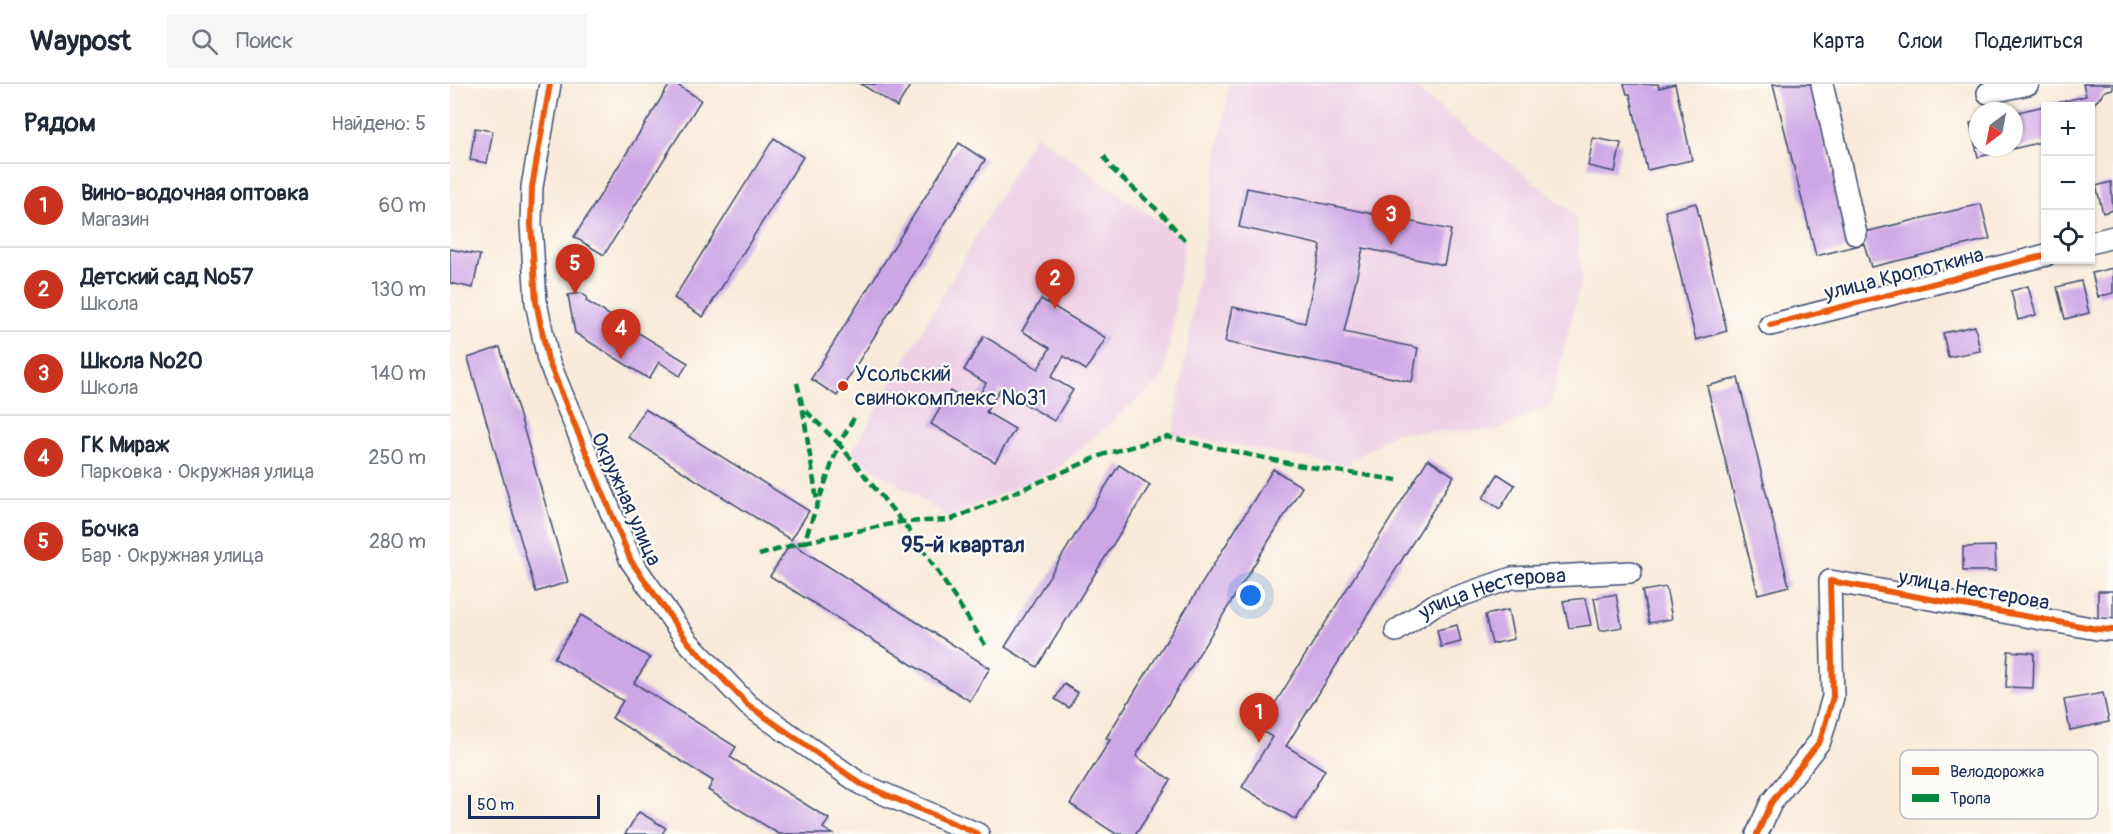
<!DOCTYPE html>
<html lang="ru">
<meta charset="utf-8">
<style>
:root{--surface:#fff;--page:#f6f6f7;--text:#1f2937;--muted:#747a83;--line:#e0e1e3;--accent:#c8321e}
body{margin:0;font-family:Pangolin,sans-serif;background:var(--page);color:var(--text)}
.controls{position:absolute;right:18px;top:18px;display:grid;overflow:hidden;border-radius:0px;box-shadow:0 2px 4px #0004}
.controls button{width:54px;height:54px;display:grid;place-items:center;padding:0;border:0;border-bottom:2px solid var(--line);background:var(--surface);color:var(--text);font:30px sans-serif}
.compass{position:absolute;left:1519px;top:18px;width:54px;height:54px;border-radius:50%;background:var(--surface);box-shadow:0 2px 4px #0004;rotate:212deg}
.scale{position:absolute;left:18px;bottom:15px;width:132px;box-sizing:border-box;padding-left:6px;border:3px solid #1b2f5e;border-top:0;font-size:16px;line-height:21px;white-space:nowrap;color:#1b2f5e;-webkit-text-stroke:4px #fdfcf7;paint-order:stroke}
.you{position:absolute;left:801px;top:512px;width:21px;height:21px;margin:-15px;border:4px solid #fff;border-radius:50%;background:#1a73e8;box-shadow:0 0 0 9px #1a73e833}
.badge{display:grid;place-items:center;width:39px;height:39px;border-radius:50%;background:var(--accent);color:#fff;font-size:20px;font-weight:700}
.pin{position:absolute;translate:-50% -50px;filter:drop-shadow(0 2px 3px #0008)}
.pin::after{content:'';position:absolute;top:32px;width:21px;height:18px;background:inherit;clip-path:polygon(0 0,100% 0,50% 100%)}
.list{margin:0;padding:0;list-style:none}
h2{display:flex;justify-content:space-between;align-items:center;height:78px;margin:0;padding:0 24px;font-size:26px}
h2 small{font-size:20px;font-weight:400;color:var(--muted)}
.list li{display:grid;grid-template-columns:39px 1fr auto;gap:18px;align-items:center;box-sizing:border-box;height:84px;padding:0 24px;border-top:2px solid var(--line)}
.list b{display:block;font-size:22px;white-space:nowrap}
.list p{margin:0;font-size:20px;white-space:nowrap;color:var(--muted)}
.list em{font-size:20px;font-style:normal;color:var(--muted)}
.icon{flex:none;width:33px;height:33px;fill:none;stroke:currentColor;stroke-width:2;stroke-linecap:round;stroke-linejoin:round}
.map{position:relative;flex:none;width:1663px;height:750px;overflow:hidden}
header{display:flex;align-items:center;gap:36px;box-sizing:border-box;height:84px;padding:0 30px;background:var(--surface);border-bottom:2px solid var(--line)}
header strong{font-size:28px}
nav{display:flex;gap:33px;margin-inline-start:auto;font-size:21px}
.search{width:420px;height:54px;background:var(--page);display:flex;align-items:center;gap:15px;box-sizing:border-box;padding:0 21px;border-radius:0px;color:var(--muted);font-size:22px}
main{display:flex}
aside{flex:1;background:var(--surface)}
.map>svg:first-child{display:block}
</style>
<header>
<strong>Waypost</strong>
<div class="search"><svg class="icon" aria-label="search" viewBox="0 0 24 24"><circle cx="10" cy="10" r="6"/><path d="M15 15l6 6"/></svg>Поиск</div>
<nav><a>Карта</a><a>Слои</a><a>Поделиться</a></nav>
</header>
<main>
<aside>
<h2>Рядом<small>Найдено: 5</small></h2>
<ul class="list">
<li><span class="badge">1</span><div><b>Вино-водочная оптовка</b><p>Магазин</p></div><em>60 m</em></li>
<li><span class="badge">2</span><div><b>Детский сад №57</b><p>Школа</p></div><em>130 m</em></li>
<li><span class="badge">3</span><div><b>Школа №20</b><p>Школа</p></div><em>140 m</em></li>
<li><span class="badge">4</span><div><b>ГК Мираж</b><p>Парковка · Окружная улица</p></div><em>250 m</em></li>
<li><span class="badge">5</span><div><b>Бочка</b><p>Бар · Окружная улица</p></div><em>280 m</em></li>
</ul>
</aside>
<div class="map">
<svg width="1663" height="750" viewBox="0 0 1663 750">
<rect width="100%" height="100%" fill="#fdfcf7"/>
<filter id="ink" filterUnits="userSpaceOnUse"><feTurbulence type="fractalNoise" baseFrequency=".0167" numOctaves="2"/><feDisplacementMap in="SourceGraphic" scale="12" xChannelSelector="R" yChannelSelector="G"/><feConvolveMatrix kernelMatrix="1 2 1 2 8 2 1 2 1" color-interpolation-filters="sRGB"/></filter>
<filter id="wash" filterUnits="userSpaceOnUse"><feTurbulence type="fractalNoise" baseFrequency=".008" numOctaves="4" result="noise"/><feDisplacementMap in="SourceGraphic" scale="24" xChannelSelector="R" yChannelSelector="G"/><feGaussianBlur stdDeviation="1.35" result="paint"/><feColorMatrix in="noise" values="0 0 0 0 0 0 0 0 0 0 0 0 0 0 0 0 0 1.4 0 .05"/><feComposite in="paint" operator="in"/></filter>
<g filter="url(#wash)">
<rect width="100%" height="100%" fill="#f8ead8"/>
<g fill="#efd0e5">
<path d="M779,0h167l17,3 162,127 7,63 -32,128 -55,26 -99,1 -50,33 -173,-30z"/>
<path d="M585,50l150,106 -21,137 -108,93 -108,47 -97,-63z"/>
</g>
<g id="blocks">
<g fill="#cda6e6">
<path d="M220,0h6l25,16 -97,155 -30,-18z"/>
<path d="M411,0h50l-14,23z"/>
<path d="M1174,0h34l1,4 16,-4 17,76 -45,10 -17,-76h-3z"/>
<path d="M1323,0h38l37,152 133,-32 9,35 -119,28 -7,-23 -48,12z"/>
<path d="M1633,0h30v5l-8,2 -15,18v-3h-44v35l-68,16 -8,-34 8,-2v26h36v-34l72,-17z"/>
<path d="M25,44l18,3 -6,32 -17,-3z"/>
<path d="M324,54l29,19 -100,160 -29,-19z"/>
<path d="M1143,54l28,5 -6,29 -27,-6z"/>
<path d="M509,59l26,17 -148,236 -26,-17z"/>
<path d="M1661,98l2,28 -10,3 -7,-27z"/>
<path d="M797,104l204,42 -7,35 -81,-17 -19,84 74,16 -6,34 -187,-40 7,-35 73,16 16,-78 -82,-18z"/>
<path d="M1246,119l31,128 -31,9 -31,-129z"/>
<path d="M0,165l30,6 -7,33 -23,-5z"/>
<path d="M1663,184v25l-15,4 -6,-24z"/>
<path d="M1631,197l8,32 -24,6 -8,-32z"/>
<path d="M1578,202l8,29 -18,5 -7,-29z"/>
<path d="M131,209l6,4 -1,4 102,62 -8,13 -21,-14 -10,17 -74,-46 -7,-38z"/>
<path d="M591,215l65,39 -20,32 -22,-14 -13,21 22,13 -19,31 -54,-32 -14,23 29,17 -20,33 -64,-38 19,-33 24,14 12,-22 -22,-13 20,-34 54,33 12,-21 -28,-17z"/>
<path d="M1525,242l5,25 -32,6 -5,-24z"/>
<path d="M50,263l68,235 -32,10 -68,-234z"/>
<path d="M1288,294l51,208 -31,8 -51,-208z"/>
<path d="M195,325l164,102 -18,29 -163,-103z"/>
<path d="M978,375l26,17 -168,270 39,24 -29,50 -54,-33 30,-50 -13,-8z"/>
<path d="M669,381l31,20 -113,182 -32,-20z"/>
<path d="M823,385l29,18 -166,269 35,24 -35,54h-20l-46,-30 40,-64 -4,-2z"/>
<path d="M1048,390l17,11 -15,24 -17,-11z"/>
<path d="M341,459l199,125 -20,33 -200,-125z"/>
<path d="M1545,462l1,25h-33v-24z"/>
<path d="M1216,503l6,32 -23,4 -7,-32z"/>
<rect x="1648" y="507" width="15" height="28"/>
<path d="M1166,510l6,33 -22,4 -6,-33z"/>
<path d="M1135,514l6,27 -22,3 -6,-27z"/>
<path d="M1058,526l6,29 -22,5 -7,-29z"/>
<path d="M131,531l69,43 -16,25 102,64 -6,10 99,62 -6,9 9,6h-53l-71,-44 5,-9 -101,-63 11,-17 -69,-43z"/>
<path d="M1007,541l4,17 -20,5 -4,-17z"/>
<path d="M1558,567l26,2 -1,35 -27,-1z"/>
<path d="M614,600l14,9 -9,15 -14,-9z"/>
<path d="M1653,609l6,29 -39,8 -6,-30z"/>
<path d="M189,728l27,16 -4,6h-37z"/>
</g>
</g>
</g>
<g filter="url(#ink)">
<use href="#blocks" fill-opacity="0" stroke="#3c4b70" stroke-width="1.5"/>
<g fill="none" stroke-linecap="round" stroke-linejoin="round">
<g stroke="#3c4b70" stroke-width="24">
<g id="minor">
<path d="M100,0l-18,103 -1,37 5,78 12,58 83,201 57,81 60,63 113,79 117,50"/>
<path d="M1372,0l34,150"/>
<path d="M1538,9l40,-9"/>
<path d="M1640,159l23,-6"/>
<path d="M1320,241l276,-70"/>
<path id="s1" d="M946,547l38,-26 78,-27 119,-6"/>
<path d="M1307,750l14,-31 49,-62 13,-44 -3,-116 267,48 16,1"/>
</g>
</g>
<use href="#minor" stroke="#fff" stroke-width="21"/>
<g stroke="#00873e" stroke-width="4.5" stroke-dasharray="9 4.5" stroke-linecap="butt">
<path d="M654,72l7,12 53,48 22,26"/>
<path d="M347,299l5,21 15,97"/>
<path d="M404,334l-15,26 78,96 69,106"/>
<path d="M354,458l97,-20 49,-2 155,-66 62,-17 130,28 100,15"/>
<path d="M309,471l45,-13 35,-98 -36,-36"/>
</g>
<g stroke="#fdfcf7" stroke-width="10">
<g id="cycleway">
<path d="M100,0l-18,103 -1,37 5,78 12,58 83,201 57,81 60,63 113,79 117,50"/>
<path d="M1320,241l276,-70"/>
<path d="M1307,750l14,-31 49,-62 13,-44 -3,-116 267,48 16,1"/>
</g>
</g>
<use href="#cycleway" stroke="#e8590c" stroke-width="6"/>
</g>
</g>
<circle fill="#c8321e" stroke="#fdfcf7" stroke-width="2" cx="393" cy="302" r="6"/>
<g text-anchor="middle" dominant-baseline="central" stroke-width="4.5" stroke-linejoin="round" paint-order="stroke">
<g font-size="21" fill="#1b2f5e" stroke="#fdfcf7">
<text transform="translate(1454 190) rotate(-14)">улица Кропоткина</text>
<text transform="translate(176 415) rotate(66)">Окружная улица</text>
<text transform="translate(1524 506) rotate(10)">улица Нестерова</text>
<text stroke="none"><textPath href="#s1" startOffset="106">улица Нестерова</textPath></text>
</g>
<g font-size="21" fill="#1b2f5e" stroke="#fdfcf7" text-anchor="start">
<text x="405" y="290">Усольский<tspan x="405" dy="24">свинокомплекс №31</tspan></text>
</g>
<g font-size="22" font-weight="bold" fill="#1b2f5e" stroke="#fdfcf7">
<text x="513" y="461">95-й квартал</text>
</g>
</g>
<rect x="1450" y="666" width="198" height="69" rx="9" fill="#fdfcf7" stroke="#b9bec9" stroke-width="1.5"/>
<rect x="1462" y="683" width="27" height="8" fill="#e8590c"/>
<rect x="1462" y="710" width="27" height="8" fill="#00873e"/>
<g font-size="16" fill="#1b2f5e">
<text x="1500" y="693">Велодорожка</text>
<text x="1500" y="720">Тропа</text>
</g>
</svg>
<div class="controls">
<button>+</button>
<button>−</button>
<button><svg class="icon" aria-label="locate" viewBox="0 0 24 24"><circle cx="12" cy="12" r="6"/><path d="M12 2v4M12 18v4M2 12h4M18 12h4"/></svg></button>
</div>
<svg class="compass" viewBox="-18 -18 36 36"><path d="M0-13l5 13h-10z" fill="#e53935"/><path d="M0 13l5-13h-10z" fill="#747a83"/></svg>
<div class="scale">50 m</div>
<div class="you"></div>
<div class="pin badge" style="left:809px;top:659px">1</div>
<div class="pin badge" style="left:605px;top:225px">2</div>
<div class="pin badge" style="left:941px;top:161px">3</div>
<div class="pin badge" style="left:171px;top:275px">4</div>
<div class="pin badge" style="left:125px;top:210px">5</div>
</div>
</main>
